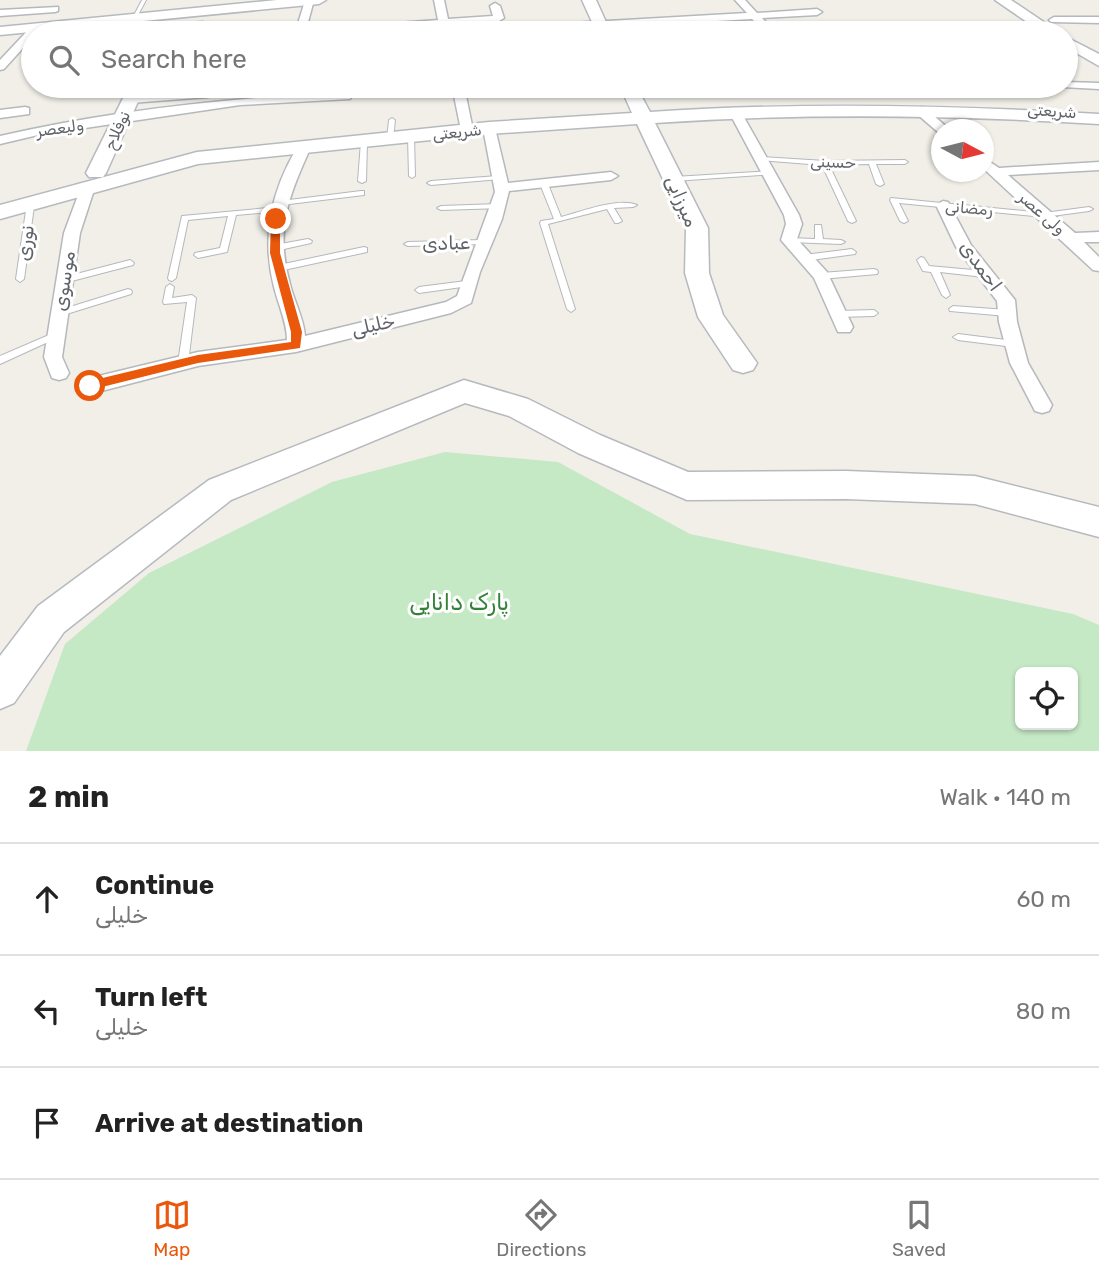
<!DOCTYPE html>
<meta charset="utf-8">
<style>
:root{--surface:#fff;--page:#f6f6f6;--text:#222;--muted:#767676;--line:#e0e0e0;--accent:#ea580c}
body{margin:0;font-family:Rubik,Cairo,sans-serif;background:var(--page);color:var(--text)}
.controls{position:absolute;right:21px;bottom:21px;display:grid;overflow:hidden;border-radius:10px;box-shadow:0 2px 5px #0004}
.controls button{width:63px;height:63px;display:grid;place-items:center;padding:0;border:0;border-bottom:2px solid var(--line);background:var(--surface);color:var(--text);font:35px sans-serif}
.compass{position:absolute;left:931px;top:119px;width:63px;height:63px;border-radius:50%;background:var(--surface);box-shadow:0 2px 5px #0004;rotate:97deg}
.stop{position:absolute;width:21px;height:21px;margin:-16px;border:5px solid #ea580c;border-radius:50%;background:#fff}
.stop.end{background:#ea580c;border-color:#fff;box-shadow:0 2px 7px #0008}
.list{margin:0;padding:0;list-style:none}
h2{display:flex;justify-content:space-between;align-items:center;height:91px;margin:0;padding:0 28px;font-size:30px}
h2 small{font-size:23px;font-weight:400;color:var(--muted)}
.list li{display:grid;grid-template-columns:46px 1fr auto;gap:21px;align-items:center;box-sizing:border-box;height:112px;padding:0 28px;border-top:2px solid var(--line)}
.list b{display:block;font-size:26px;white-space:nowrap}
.list p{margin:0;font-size:23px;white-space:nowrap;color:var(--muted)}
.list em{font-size:23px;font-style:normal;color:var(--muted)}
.icon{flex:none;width:38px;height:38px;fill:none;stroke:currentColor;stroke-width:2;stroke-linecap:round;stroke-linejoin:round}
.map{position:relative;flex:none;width:1099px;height:751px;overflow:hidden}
.search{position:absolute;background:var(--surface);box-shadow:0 2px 5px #0004;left:21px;right:21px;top:21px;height:77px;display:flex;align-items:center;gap:18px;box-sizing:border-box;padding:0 24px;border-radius:38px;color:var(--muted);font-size:26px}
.sheet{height:427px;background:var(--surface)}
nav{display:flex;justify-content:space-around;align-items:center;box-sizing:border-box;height:98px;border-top:2px solid var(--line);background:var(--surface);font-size:19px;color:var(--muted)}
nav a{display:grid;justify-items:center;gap:4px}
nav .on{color:var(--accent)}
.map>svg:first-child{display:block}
</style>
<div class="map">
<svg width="1099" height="751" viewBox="0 0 1099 751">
<rect width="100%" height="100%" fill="#f1efe8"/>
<path fill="#c5e8c5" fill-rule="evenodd" d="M445,452l113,10 132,72 383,80 26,11v126h-1073l39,-107 84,-71 183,-91zM1020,672h53v53h-53z"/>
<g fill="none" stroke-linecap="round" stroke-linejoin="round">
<g stroke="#b5b8bc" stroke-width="2">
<g id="lane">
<path d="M142,0h4l-10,19h-4z"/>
<path d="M392,118l3,2 -2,19 -3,2 -3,-2 2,-19z"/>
<path d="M411,135l3,2 1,39 -3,2 -3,-2 -1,-39z"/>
<path d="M364,140l3,2 -1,39 -4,2 -4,-2 3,-39z"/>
<path d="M760,157l65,4 80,-1 3,2 -3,2h-29l8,20 -4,2 -4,-2 -7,-20 -40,1 27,56 -4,2 -4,-2 -26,-56 -64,-5 -1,-1z"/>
<path d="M771,171l3,2 -1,1 -99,7 -4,-2 4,-2z"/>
<path d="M498,176l2,1v2l-69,6 -4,-2 4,-2z"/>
<path d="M541,182h6l1,2 13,33c19,-5 57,-20 76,-12l-4,2 -19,1 8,13 -4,2h-3l-8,-14 -59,15 27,85 -4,3 -4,-3 -27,-86 1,-2 13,-2 -14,-35z"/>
<path d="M361,191h3v4l-83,10 -4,-2 4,-2z"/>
<path d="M891,198l153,15 45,-6 4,2 -4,2 -45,6 -145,-14 9,18 -4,2 -4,-2 -10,-21z"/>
<path d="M27,204h3l4,2 -10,73 -4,3 -4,-3z"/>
<path d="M499,204h3v4l-61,2 -4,-2 4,-2z"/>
<path d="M279,207l4,2 -1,2 -46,4 -9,37 -29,6 -4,-3 1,-2 25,-5 8,-32 -40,4 -12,58 -4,3 -3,-1 -1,-2 14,-62z"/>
<path d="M815,225h6l2,14 18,1 4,2 -4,2 -52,-2 -4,-2 4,-2 26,1z"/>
<path d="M308,239l4,2 -1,2 -36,8 -4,-3 4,-3z"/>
<path d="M483,240h3v4l-78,2 -4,-2 4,-2z"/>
<path d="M364,247l3,1v4l-88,19 -4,-3 4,-3z"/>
<path d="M852,249l4,3 -1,2 -51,7 -4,-3 4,-3z"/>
<path d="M921,257l3,1 5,8 55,5 4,3 -4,3 -44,-5 10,23 -4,3 -4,-3 -11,-23 -8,-1 -6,-11z"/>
<path d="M130,260l4,3 -1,2 -69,18 -4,-3 1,-2z"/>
<path d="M874,269l3,1 1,2 -1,2 -56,5 -4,-3 4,-3z"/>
<path d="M466,281l4,3 -1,2 -50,7 -4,-3 4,-3z"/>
<path d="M170,284l4,3 -2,11 20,-3 4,3 -8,65 -5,4 -5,-4 9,-61 -23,2 -1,-2 3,-15z"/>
<path d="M128,289l3,1 1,2 -1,2 -71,22 -4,-3 1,-2z"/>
<path d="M953,306l54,4 4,3 -4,3 -57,-5 -1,-2z"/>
<path d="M874,310l4,3 -4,3 -36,1 -4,-3 4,-3z"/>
<path d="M56,332l5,3 -2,2 -59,27v-8z"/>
<path d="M958,334l56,7 5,3 -5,3 -56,-7 -5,-3z"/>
</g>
</g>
<g stroke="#b5b8bc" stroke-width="3">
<g id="street">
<path d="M314,0l-9,33h-10l10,-32z"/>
<path d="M434,0h10l4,19 45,-3 -3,-10 5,-3 5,3 4,12 -5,3 -50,4 1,8h-8l-2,-7 -69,5 -5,-3 5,-3 67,-5z"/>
<path d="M735,0h10l12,13 60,-4 5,3 -5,3 -55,3 14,15h-10l-14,-14 -232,13 -5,-3 5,-3 227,-13z"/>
<path d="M58,7v4l-3,1 -55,4v-6z"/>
<path d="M1054,17h45v6l-48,-1 -2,-2z"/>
<path d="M203,22l5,3 -1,2 -71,6 -5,-3 5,-3z"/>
<path d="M32,26l9,2 -8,5v4l-29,32 -4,1v-10z"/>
<path d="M360,29l4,4h-18l1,-2z"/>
<path d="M1066,82l33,1v6l-37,-2 4,-1z"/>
<path d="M452,86h12l9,44 -1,3h-10l-1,-3z"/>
<path d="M685,86h53l-6,3 -101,8 -6,-4 6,-4z"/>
<path d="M204,90l4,1v6l-77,6 -6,-4 6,-4z"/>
<path d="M346,92l6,4 -2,3 -110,6 -202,30 -38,9v-8c113,-26 230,-38 346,-44z"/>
<path d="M25,107l4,1v6l-29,4v-8z"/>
<path d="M921,107l4,1 25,22h-8l-3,3 -22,-19 -2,-3z"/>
<path d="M735,108l6,4 58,103 3,9 -5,15 30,33 26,55 -3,5h-12l-24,-54 -33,-38 5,-16 -2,-9 -55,-103z"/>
<path d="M489,124l6,4 13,55 103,-11 7,4 -7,4 -102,11 -7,28 -22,53 -9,31 -20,10 -155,39 -98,14 -108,28 -7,-3 -3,-5 3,-5 7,-3 108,-26 89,-12c0,-18 -9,-36 -13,-53 -13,-51 -3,-96 24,-141h10l2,3c-22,49 -35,81 -20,135 4,17 14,35 15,52l141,-34 11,-6 38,-104 -12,-64z"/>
<path d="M984,158l15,10 100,-6v8l-91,5 67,58 24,-1v10h-15l15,15v14l-6,-1 -109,-101z"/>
<path d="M87,186l7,4 -14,43 -18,124 7,16 -3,5 -7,2 -7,-2 -8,-21 20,-124 16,-43z"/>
<path d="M943,201l5,1 23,43 44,55 2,22 11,41 24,42 -3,6 -7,2 -7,-2 -25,-48 -11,-41 -2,-21 -41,-54 -20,-42z"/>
</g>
</g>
<g stroke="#b6babf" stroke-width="3">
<g id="secondary">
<path d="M277,0h49l-7,4 -319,31v-8z"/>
<path d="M582,0h14l15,33h-14z"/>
<path d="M995,0h16l49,33h-17z"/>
<path d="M1066,37l33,17v12l-33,-19z"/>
<path d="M129,86h16l-39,87 -3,4h-14l-3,-4z"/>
<path d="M620,86h16l14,26c149,-10 299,-7 449,2v10c-148,-9 -296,-11 -444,-1l53,105 1,45 14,42 34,48 -4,7 -10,3 -10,-3 -35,-53 -13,-44 1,-45 -49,-104 -148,10 -291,30 -198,55v-14l197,-53 292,-30 143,-9z"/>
<path d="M464,380l64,19 72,36 88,37 158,-1 129,5 124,31v30l-124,-33 -129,-5 -159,1 -109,-47 -69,-37 -44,-13 -234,97 -167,132 -50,71 -14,6v-53l38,-50 171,-126z"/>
</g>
</g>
<use href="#lane" fill="#fff" fill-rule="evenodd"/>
<use href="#street" fill="#fff" fill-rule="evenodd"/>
<use href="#secondary" fill="#fff" fill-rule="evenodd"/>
</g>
<path fill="#ea580c" d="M276,217l4,2v34l22,79 -2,16 -102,15 -108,27 -4,-1v-6l4,-2 108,-26 93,-13v-10l-21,-79 1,-34z"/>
<g text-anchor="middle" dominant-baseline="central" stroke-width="6" stroke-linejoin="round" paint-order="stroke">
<g font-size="16" fill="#5f6368" stroke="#fff">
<text transform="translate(1052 111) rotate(4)">شریعتی</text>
<text transform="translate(60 128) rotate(-8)">ولیعصر</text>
<text transform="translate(117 130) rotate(-65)">نوفلاح</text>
<text transform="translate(457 132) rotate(-6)">شریعتی</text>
<text transform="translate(833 162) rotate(1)">حسینی</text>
<text transform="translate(969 208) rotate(5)">رمضانی</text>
<text transform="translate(1042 213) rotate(41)">ولی عصر</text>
</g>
<g font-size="19" fill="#5f6368" stroke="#fff">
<text transform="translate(682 201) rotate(67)">میرزایی</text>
<text transform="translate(25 243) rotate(-82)">نوری</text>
<text transform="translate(446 243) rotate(-1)">عبادی</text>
<text transform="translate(981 266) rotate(54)">احمدی</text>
<text transform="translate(64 281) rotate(-81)">موسوی</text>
<text transform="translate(373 325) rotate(-13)">خلیلی</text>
</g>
<g font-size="23" fill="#348238" stroke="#fff">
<text x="459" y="602">پارک دانایی</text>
</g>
</g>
</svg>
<div class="controls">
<button><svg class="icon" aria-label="locate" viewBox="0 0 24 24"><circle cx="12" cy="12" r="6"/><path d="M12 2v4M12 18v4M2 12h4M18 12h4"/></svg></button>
</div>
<svg class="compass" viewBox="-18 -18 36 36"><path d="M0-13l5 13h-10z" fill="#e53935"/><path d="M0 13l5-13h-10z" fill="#767676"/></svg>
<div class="stop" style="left:90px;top:386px"></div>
<div class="stop end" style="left:276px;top:219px"></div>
<div class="search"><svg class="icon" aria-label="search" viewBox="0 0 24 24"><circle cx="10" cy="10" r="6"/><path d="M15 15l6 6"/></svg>Search here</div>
</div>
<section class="sheet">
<h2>2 min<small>Walk · 140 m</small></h2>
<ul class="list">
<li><svg class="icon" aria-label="ahead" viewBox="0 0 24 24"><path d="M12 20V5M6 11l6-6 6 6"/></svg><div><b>Continue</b><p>خلیلی</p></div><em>60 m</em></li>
<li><svg class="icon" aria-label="left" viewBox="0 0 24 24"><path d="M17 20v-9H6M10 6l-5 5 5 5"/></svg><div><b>Turn left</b><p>خلیلی</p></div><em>80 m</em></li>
<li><svg class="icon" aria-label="arrive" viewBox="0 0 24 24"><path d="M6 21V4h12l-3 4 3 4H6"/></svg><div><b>Arrive at destination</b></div></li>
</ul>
</section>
<nav>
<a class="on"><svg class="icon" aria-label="map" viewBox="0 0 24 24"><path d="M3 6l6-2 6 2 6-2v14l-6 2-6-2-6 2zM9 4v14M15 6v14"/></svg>Map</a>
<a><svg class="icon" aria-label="directions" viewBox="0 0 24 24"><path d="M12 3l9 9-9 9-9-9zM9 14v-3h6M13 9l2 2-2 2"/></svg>Directions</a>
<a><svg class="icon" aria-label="saved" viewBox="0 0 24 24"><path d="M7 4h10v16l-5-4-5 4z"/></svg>Saved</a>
</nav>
